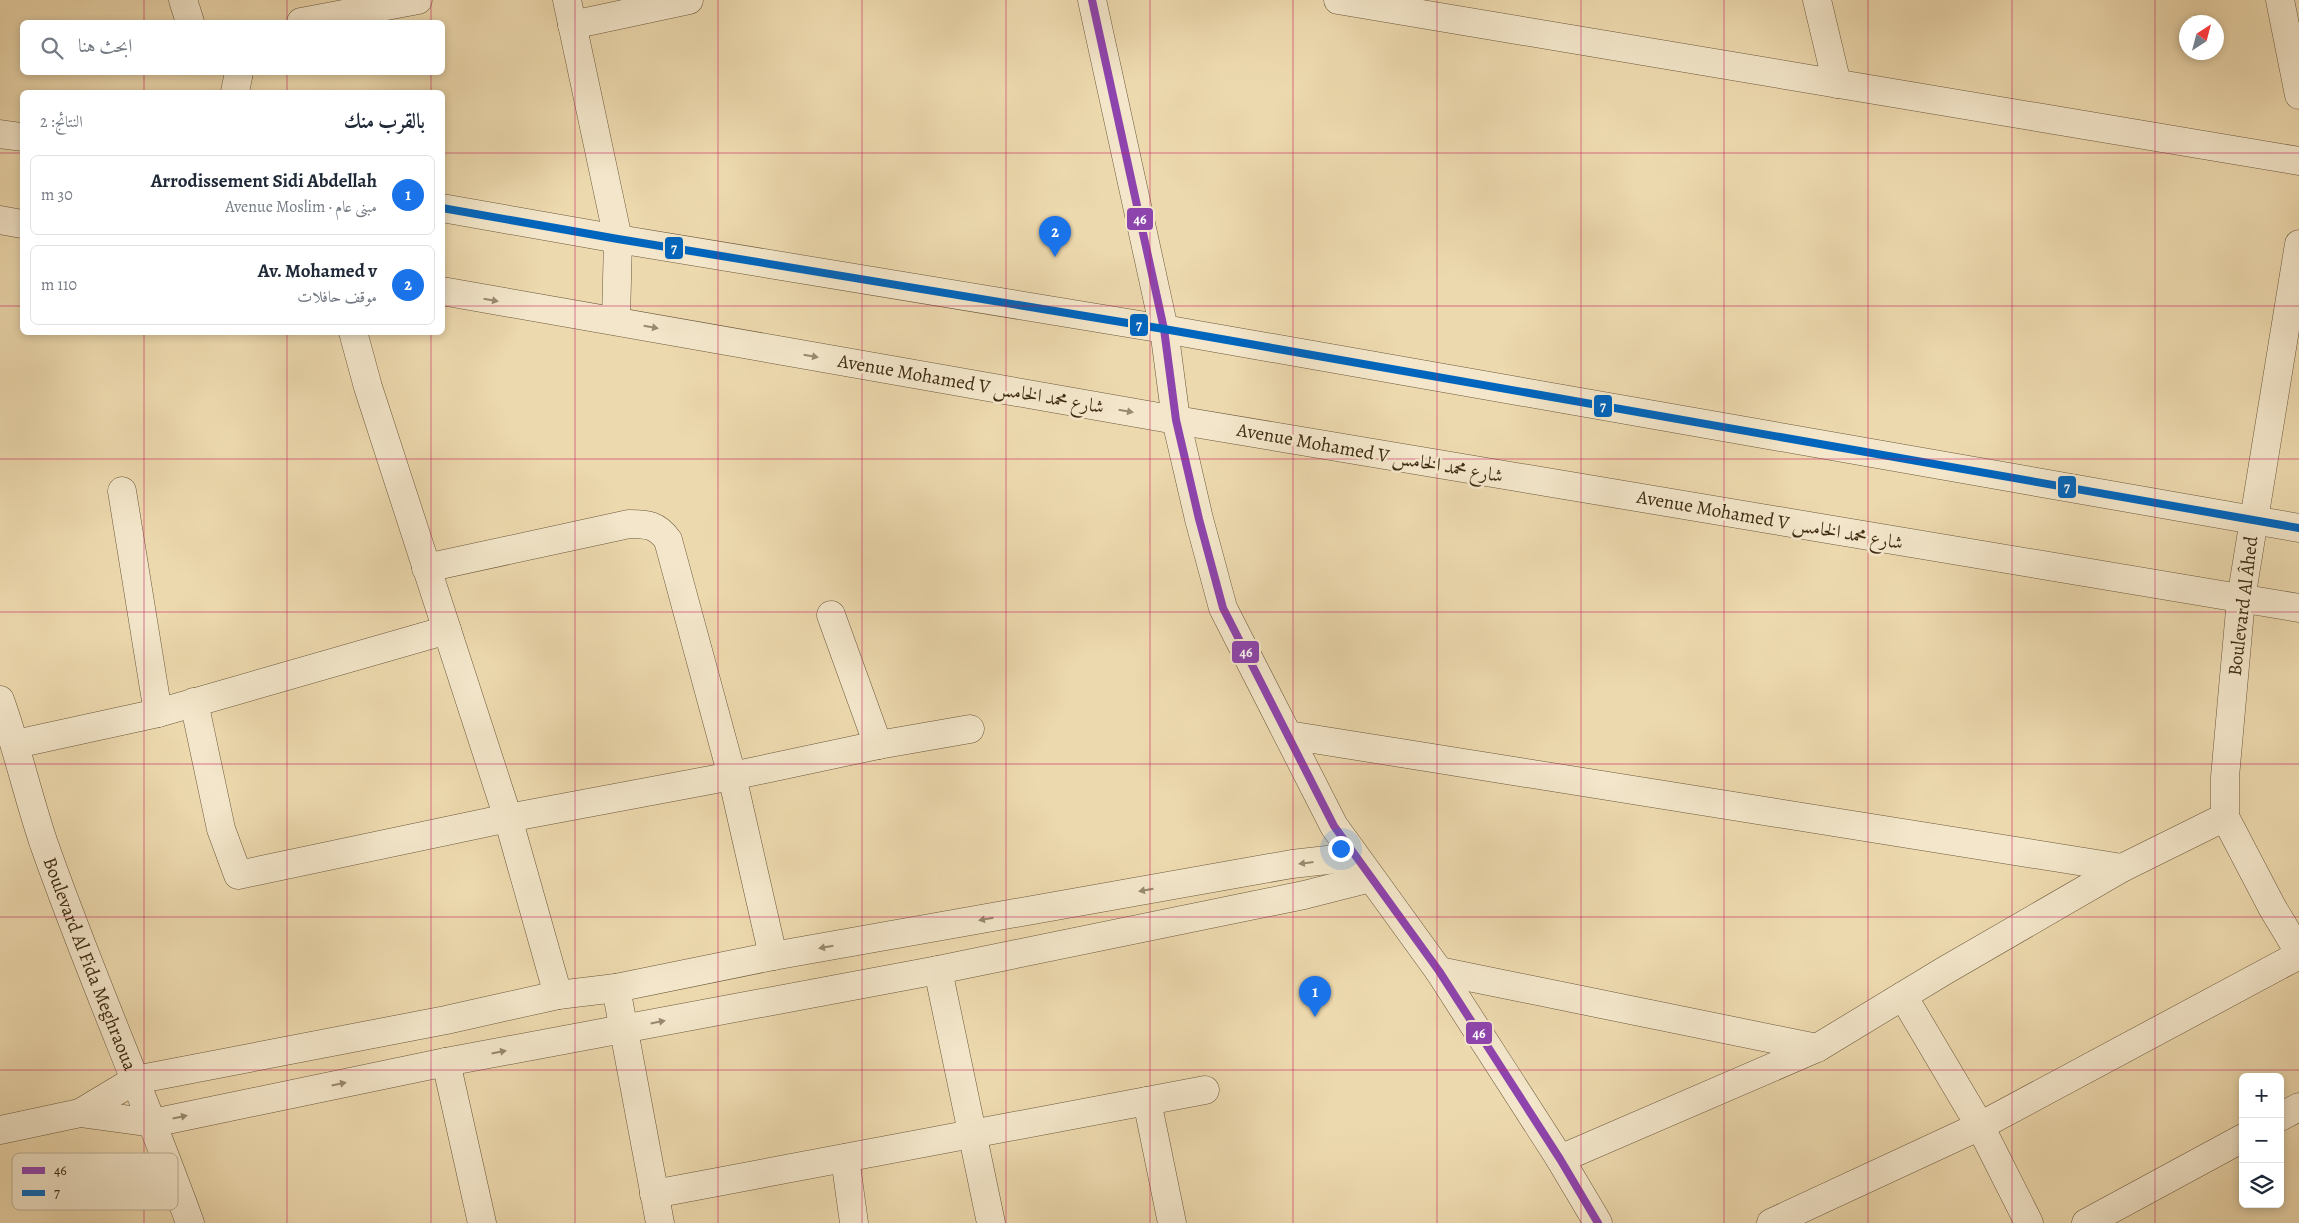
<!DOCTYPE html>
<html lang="ar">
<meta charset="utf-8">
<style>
:root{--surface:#fff;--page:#f6f6f7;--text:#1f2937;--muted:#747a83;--line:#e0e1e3;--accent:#1a73e8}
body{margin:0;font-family:Alegreya,Amiri,serif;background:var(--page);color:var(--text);direction:rtl}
.controls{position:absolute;right:15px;bottom:15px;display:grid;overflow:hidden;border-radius:8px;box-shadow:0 2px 8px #0003}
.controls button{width:45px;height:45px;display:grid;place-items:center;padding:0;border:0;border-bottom:1px solid var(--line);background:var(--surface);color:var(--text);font:25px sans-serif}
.compass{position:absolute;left:2179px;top:15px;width:45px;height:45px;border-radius:50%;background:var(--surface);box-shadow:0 2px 8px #0003;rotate:36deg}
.you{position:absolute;left:1340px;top:848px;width:18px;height:18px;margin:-12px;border:4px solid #fff;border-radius:50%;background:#1a73e8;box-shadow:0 0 0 8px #1a73e833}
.badge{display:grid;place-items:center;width:32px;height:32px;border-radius:50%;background:var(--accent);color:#fff;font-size:16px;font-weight:700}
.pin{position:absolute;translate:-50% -41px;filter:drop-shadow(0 1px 2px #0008)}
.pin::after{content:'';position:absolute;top:26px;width:18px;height:15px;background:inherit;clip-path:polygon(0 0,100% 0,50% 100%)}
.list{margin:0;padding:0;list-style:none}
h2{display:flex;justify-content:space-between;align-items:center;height:65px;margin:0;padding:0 20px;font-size:21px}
h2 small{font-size:16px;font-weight:400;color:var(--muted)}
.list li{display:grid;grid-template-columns:32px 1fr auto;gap:15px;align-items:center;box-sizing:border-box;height:80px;margin:0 10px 10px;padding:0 10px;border:1px solid var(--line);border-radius:8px}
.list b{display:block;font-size:19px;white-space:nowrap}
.list p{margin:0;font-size:16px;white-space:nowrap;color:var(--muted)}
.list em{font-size:16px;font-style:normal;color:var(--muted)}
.icon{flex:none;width:28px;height:28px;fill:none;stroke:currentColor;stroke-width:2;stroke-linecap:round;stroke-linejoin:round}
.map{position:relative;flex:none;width:2299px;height:1223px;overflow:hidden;direction:ltr}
.search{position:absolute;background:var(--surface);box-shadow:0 2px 8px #0003;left:20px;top:20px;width:425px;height:55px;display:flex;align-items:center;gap:12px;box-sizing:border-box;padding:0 18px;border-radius:8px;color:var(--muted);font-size:19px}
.panel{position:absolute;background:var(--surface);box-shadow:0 2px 8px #0003;left:20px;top:90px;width:425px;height:245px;border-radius:8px;direction:rtl}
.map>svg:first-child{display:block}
</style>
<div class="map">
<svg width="2299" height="1223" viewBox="0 0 2299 1223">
<rect width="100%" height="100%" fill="#edd9ae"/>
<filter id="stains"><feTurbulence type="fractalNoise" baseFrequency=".004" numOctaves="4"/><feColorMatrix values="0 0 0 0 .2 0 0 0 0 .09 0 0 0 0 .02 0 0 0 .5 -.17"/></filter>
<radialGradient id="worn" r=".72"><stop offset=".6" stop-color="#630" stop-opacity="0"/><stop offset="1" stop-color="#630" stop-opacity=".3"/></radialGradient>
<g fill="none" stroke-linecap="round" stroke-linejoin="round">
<g stroke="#6a573a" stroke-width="29">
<g id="minor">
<path d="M183,0l7,22"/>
<path d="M567,0l51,239 -2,82"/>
<path d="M1092,0l72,329 12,91 23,99 24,89 111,218 105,145 121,188 38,64"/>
<path d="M1338,0l961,161"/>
<path d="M1817,0l20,84"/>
<path d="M2280,0l19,95"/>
<path d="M301,22l117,-22"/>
<path d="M572,25l117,-25"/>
<path d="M235,92l4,-20"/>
<path d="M2299,244l-58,355 -16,178v40l47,90 27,45"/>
<path d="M353,332l15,55 140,431 50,177"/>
<path d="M122,491l36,222"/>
<path d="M426,568l203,-44c19,0 28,1 39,16l64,236 41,180"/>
<path d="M831,615l47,130"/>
<path id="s1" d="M0,700c17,47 28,97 44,144 45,128 100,252 146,379"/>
<path d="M194,702l27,127 17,46 270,-57 224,-42 146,-31 92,-16"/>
<path d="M1288,735l834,133"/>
<path d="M16,744l142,-31 289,-83"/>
<path d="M938,970l53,253"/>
<path d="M1439,971l378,77"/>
<path d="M616,988l44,235"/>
<path d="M1903,996l77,130 49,97"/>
<path d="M446,1062l36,161"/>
<path d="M1147,1101l25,122"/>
<path d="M80,1113l55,-33 311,-60 112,-25 58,-7 157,-32 519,-92 62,-7"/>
<path d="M2280,1117l19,-10"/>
<path d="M0,1130l80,-17 73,10 293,-61 492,-92 366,-75 67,-17"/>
<path d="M845,1158l9,65"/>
<path d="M1560,1159l257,-111 127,-77 178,-103 103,-51"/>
<path d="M654,1194l551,-104"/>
<path d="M1771,1223l209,-97 319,-171"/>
<path d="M2086,1223l157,-85"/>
</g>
</g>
<g stroke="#6a573a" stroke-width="29">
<g id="tertiary">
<path d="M0,134l22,3"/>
<path d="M442,208l176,31 546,90 1135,199"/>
<path d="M0,220l22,4"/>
<path d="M442,291l734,129 1123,188"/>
</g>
</g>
<use href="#minor" stroke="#f3e6ca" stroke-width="28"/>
<use href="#tertiary" stroke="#f3e6ca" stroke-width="28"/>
<g stroke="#f3e6ca" stroke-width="11">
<path id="bus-1" d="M1092,0l72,329 12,91 23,99 24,89 111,218 105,145 121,188 38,64"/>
</g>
<g stroke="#f3e6ca" stroke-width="11">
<path id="bus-2" d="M442,208l176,31 546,90 1135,199"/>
</g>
<use href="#bus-1" stroke="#8e44ad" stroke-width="8"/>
<use href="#bus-2" stroke="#0065bd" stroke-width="8"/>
</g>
<defs><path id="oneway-solid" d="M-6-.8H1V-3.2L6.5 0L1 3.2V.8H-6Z" transform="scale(1.25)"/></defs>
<g fill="#99896e">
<use href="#oneway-solid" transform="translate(491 300) rotate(10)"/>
<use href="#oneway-solid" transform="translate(651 327) rotate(10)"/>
<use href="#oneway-solid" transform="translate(811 356) rotate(10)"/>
<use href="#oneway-solid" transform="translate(1126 411) rotate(10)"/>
<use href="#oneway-solid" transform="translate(1306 863) rotate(173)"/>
<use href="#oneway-solid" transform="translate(1146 890) rotate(170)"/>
<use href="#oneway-solid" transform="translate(986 919) rotate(170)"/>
<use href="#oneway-solid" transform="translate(826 947) rotate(170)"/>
<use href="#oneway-solid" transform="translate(658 1022) rotate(-11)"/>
<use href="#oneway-solid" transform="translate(499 1052) rotate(-11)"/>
<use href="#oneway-solid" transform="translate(339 1084) rotate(-12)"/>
<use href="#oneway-solid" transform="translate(180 1117) rotate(-12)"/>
</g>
<path fill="none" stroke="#c2185b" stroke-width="1" stroke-opacity="0.55" d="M144,0v22M287,0v22M431,0v22M575,0v1223M718,0v1223M862,0v1223M1006,0v1223M1150,0v1223M1293,0v1223M1437,0v1223M1581,0v1223M1724,0v1223M1868,0v1223M2012,0v1223M2155,0v1223M144,72v20M287,72v20M431,72v20M0,153h22M442,153h1857M0,306h22M442,306h1857M144,332v891M287,332v891M431,332v891M0,459h2299M0,612h2299M0,764h2299M0,917h2299M0,1070h2299"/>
<g text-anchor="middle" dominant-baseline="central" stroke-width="5" stroke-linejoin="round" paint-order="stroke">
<g font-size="19" fill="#3f2c13" stroke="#f3e6ca">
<text transform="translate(971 384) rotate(10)">Avenue Mohamed V شارع محمد الخامس</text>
<text transform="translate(1370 453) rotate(10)">Avenue Mohamed V شارع محمد الخامس</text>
<text transform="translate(1770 520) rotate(10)">Avenue Mohamed V شارع محمد الخامس</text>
<text transform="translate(2243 606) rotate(-83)">Boulevard Al Âhed</text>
<text stroke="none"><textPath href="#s1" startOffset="279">Boulevard Al Fida Meghraoua</textPath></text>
</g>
</g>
<rect x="12" y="1153" width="166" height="57" rx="8" fill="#f3e6ca" stroke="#bdae93" stroke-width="1"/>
<rect x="22" y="1167" width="23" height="7" fill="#8e44ad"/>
<rect x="22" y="1190" width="23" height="6" fill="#0065bd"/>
<g font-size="14" fill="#3f2c13">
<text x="54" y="1175">46</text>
<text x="54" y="1198">7</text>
</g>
<g stroke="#f3e6ca" stroke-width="2">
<rect x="1126" y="207" width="28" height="24" rx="5" fill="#8e44ad"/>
<rect x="664" y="236" width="20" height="24" rx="5" fill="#0065bd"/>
<rect x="1129" y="313" width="20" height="24" rx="5" fill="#0065bd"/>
<rect x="1593" y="394" width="20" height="24" rx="5" fill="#0065bd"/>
<rect x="2057" y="475" width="20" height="24" rx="5" fill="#0065bd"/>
<rect x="1231" y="640" width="29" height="24" rx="5" fill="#8e44ad"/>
<rect x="1465" y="1021" width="28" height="24" rx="5" fill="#8e44ad"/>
</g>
<g font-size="14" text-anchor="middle" font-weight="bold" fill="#fff">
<text x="1140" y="224">46</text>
<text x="674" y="253">7</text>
<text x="1139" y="330">7</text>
<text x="1603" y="411">7</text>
<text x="2067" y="492">7</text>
<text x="1246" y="657">46</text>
<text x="1479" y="1038">46</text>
</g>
<rect width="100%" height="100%" filter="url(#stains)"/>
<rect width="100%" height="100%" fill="url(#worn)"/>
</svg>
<div class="controls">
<button>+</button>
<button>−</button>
<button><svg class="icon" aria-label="layers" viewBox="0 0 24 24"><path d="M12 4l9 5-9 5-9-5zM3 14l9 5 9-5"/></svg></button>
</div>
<svg class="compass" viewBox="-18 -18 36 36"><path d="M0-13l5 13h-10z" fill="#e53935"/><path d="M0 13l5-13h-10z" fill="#747a83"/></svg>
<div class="you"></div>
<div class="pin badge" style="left:1315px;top:1017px">1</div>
<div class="pin badge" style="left:1055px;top:257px">2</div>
<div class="search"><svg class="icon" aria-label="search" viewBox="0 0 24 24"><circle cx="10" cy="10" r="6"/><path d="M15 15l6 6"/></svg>ابحث هنا</div>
<section class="panel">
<h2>بالقرب منك<small>النتائج: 2</small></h2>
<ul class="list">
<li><span class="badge">1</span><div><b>Arrodissement Sidi Abdellah</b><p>مبنى عام · Avenue Moslim</p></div><em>30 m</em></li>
<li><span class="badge">2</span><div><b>Av. Mohamed v</b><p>موقف حافلات</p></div><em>110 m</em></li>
</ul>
</section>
</div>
